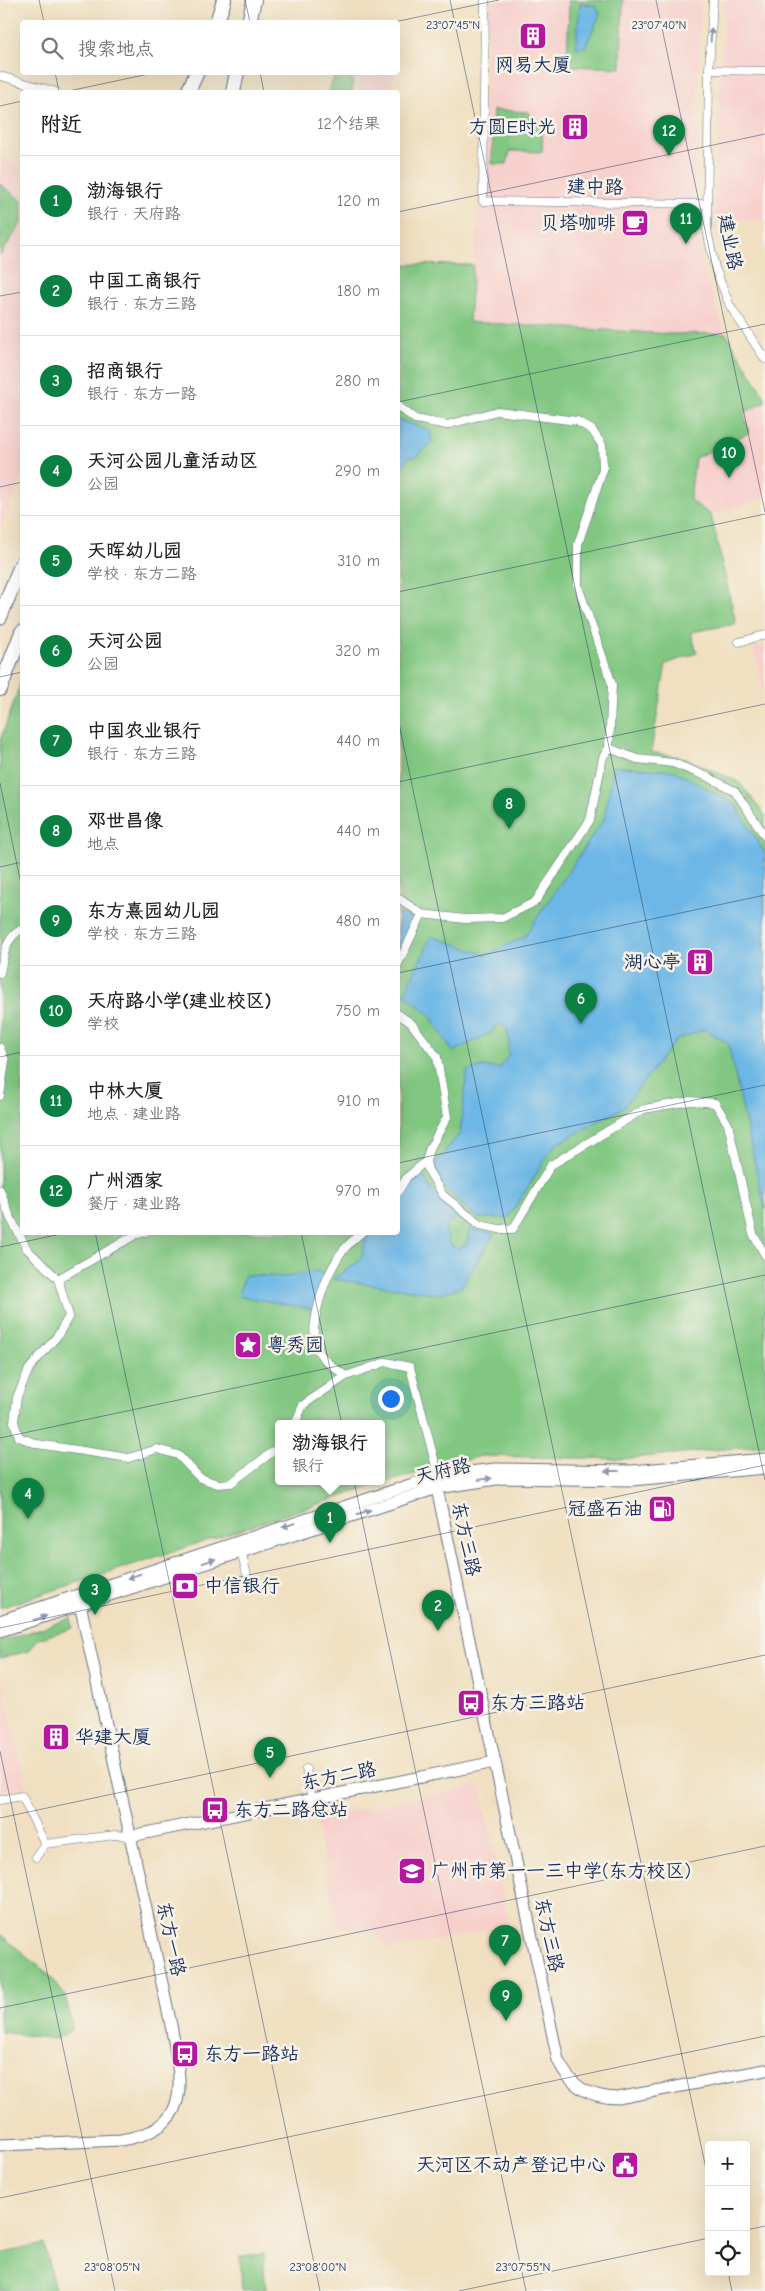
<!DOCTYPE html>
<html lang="zh">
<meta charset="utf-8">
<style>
:root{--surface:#fff;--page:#f6f6f6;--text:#222;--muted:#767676;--line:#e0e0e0;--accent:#0b8043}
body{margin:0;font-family:"Comic Neue","LXGW WenKai TC",sans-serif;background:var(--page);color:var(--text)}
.controls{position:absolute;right:15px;bottom:15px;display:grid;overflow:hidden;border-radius:5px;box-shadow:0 5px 20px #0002}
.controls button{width:45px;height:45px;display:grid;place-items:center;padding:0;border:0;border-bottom:1px solid var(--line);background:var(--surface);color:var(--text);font:25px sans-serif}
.you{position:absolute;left:390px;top:1398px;width:18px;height:18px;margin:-12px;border:4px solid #fff;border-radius:50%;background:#1a73e8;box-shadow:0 0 0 8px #1a73e833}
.badge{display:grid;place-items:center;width:32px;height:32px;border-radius:50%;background:var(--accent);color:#fff;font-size:16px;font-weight:700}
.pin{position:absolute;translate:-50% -41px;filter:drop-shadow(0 1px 2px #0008)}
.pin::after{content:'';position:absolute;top:26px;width:18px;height:15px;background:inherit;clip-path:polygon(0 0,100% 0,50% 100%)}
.popup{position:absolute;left:275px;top:1420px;width:110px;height:65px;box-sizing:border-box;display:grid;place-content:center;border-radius:5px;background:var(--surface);filter:drop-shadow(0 1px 4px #0005);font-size:16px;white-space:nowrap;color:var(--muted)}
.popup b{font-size:19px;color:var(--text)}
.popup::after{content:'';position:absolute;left:50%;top:100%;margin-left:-10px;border:10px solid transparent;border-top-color:var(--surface)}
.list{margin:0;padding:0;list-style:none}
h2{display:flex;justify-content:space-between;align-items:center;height:65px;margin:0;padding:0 20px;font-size:21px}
h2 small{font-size:16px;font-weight:400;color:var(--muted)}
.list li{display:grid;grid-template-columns:32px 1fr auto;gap:15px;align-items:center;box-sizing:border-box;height:90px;padding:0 20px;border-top:1px solid var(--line)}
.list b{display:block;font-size:19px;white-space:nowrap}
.list p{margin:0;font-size:16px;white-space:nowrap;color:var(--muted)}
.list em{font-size:16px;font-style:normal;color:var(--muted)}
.icon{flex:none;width:28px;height:28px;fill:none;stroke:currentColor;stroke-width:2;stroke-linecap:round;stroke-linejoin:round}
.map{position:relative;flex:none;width:765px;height:2291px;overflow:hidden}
.search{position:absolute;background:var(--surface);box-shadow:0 5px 20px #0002;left:20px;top:20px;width:380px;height:55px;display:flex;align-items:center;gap:12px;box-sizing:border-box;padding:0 18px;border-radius:5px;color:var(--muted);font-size:19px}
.panel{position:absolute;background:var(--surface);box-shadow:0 5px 20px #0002;left:20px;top:90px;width:380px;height:1145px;border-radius:5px}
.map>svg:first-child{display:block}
</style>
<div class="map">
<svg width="765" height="2291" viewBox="0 0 765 2291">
<rect width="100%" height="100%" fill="#f7f3e8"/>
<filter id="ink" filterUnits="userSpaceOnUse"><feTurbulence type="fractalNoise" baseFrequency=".02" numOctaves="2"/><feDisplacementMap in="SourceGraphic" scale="10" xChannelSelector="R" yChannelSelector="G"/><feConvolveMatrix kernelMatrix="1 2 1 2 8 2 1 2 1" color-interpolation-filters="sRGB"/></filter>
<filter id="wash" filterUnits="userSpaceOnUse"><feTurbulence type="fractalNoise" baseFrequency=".0096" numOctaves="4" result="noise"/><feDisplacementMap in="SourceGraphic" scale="20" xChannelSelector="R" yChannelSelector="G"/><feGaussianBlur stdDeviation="1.12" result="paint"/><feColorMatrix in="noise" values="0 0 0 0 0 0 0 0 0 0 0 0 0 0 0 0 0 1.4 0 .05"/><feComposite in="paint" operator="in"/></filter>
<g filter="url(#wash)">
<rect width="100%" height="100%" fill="#f0e0c1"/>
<g fill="#f7d0cc">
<path d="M489,0h212l-7,210 9,59 23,64 -55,1 -202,-13 10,-116z"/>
<path d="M724,0h41v221l-51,-2z"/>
<path d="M359,73h35l-1,19h-34z"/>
<path d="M0,156l22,13v307l-22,54z"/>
<path d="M765,402v96l-54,17 -21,-15 5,-42 54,-25 -5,-20z"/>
<path d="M765,645v47l-12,-44z"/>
<path d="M0,1672l26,116 -26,5z"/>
<path d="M480,1785l29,140 -120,25 -14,-17 -39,-8 -21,-107z"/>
</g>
<g fill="#81c782" stroke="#4e7b70" fill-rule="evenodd">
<path d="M569,0h54l-2,68 -54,-2z"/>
<path d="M335,73h18l-1,19h-23z"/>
<path d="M493,110l35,2 15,14 -1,26 -32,-1 -3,13h-15z"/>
<path d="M0,184l22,17v21l-22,34z"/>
<path d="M398,264l75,1 -4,57 202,12 55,-1 39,64v5l-21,11 5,20 -54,25 -5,42 21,15 25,109 -45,8 6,21 -31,11 -15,88 33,6 55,24 26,33v630l-143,14 -141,-3 -102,28 -379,124v-867l22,-62v553h376zM279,1424h102v58h-102z"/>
<path d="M71,1618l2,10 -35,11 -9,12 -29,7v-16z"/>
<path d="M0,1934l47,39 18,22 8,34 -17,10 -56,-7z"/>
<path d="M44,2244l11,47h-55v-37z"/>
<path d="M263,2254l3,37h-24l-2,-35z"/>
</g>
<g fill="#6db7e6" stroke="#4473a2">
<path d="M580,3l16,3 4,8 -15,33h-9z"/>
<path d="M398,420l32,10 2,12 -17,16 -6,-2 -11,19z"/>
<path d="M614,766l61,5 61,34 29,49v355l-37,-166 -23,-14 -29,11 -52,67 -70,39 -46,72h-31l-33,-30 -10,-23 26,-32 7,-62 17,-4 16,1 9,-13 -1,-9 2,-3 -3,-14 -4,-4 -9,1v5l-41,21 -23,-37 -26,-21 28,-58 54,19 38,-18 80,-118z"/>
<path d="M398,913l16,6 -16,34z"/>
<path d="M421,1172l11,19 27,26 -9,4 -5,7 4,16 9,5 9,-5 2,-15 25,5 -33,53 -22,7 -106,-15 28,-19 5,-22 5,-5 27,-1v-32z"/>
<path d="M316,1271l8,3 -11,35 -75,-13 7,-21 41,2z"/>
</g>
</g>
<g filter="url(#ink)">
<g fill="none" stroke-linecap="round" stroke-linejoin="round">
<g stroke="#666d81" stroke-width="9">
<g id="street">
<path d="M485,0l-2,201 223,3"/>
<path d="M713,0l-4,70 -2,160 8,38 15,38 35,53"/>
<path d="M709,70l56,1"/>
<path d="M0,76l57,16"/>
<path d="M398,406l17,13 32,6 50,-14 80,10 15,9 10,15 1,25 -25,74v42l34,98 -3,64 -6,9 -13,63 -55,82 -33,16 -37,1 -43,-5 -24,-16"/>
<path d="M739,642l26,-7"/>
<path d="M609,748l28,11 36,4 35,14 27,14 30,45"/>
<path d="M398,964l24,-50"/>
<path d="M0,973c4,-18 5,-35 22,-44"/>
<path d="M398,1014l13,9 26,34 10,60 -18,33 -3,11 2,9 15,25 37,30 19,4h14l38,-64 93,-56 46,-8 25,2 13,21 25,110 12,21"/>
<path d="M0,1048l5,13 -5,35"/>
<path d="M0,1190l10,27 17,32 31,30 11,37 -11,19 -29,34 -12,28 -3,25 5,15 18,7 92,14 28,-9 21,6 22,23 18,6 13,-1 48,-36"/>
<path d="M398,1192l9,-15 19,-16"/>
<path d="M58,1279l77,-44 10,-3"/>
<path d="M346,1376c-10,-7 -26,-17 -30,-30 -7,-22 8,-65 20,-85 6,-12 16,-20 26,-29"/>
<path d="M295,1424l8,-19 43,-29 40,-14 24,5 29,111"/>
<path d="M241,1551l7,28"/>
<path d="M306,1769l6,30"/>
<path d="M0,1800l22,-4 23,48 70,-9 16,1"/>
<path d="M36,1857l9,-13"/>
</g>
</g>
<g stroke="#666d81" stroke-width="13">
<g id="secondary">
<path d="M435,1479l123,581c13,27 30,37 60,38l147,-28"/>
<path d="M0,1621l413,-137 57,-12 25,-3 137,2 133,-12"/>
<path d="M0,1631l437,-143 66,-10 129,2 133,-12"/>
<path d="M131,1836l364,-74"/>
<path d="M0,2145l121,-5c74,-12 60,-59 50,-115l-92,-426"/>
</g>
</g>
<g stroke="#666d81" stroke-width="16">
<g id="highway">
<path d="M217,22l7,-22"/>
<path d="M249,22l5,-22"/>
<path d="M188,92l9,-20"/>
<path d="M233,92l4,-20"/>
<path d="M0,617l22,-54"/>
<path d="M0,689l22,-57"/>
</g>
</g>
<use href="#street" stroke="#fff" stroke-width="8"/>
<use href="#secondary" stroke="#fff" stroke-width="11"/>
<use href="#highway" stroke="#fff" stroke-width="14"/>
</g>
<defs><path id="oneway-solid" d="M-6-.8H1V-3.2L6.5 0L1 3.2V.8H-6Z" transform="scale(1.25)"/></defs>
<g fill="#8d97ae">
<use href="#oneway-solid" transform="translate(711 35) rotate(-87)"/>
<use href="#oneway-solid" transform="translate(612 1471) rotate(-180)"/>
<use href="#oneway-solid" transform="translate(485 1479) rotate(-7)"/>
<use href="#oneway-solid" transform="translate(364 1512) rotate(-17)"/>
<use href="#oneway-solid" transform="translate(289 1525) rotate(163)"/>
<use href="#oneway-solid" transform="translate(209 1561) rotate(-18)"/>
<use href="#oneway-solid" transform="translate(134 1576) rotate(161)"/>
<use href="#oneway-solid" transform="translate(40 1618) rotate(-18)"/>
</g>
</g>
<path fill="none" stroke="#1b2f5e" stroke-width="1" stroke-opacity="0.45" d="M39,0l5,22M245,0l5,22M450,0l315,1480M656,0l109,512M394,22l105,-22M55,72l4,20M260,72l4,20M64,92l94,-20M0,106l22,-5M398,212l367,-78M0,296l22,-4M398,402l367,-78M0,487l22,-5M398,592l367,-78M0,677l22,-5M398,719l311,1464M398,782l367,-78M0,783l22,106M0,867l22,-5M398,973l367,-78M0,1057l22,-5M398,1163l367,-78M95,1232l225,1059M301,1232l225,1059M0,1247l70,-15M0,1438l765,-163M0,1628l765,-163M0,1751l115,540M0,1818l765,-163M0,2008l765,-162M0,2198l765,-162M746,2230l19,-4M728,2272l4,19M459,2291l250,-53"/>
<defs>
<g id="building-square" transform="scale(1.4375)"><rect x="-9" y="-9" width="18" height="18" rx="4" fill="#b5179e" stroke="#f7f3e8"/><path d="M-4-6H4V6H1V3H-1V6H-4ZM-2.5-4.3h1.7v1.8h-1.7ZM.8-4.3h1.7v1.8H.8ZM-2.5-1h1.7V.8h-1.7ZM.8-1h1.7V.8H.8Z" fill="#fff"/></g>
<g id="cafe-square" transform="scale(1.4375)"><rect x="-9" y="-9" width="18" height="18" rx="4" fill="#b5179e" stroke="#f7f3e8"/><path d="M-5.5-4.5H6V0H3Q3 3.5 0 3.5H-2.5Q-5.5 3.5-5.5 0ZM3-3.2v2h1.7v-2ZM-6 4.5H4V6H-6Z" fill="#fff"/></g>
<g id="sight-square" transform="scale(1.4375)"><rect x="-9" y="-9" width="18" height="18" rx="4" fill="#b5179e" stroke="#f7f3e8"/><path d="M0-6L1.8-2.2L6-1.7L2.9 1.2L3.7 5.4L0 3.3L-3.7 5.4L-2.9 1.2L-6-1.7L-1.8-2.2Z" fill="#fff"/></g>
<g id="fuel-square" transform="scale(1.4375)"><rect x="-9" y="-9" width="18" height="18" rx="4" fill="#b5179e" stroke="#f7f3e8"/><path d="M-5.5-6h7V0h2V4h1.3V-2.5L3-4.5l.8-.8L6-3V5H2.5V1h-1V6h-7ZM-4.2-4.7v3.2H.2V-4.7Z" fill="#fff"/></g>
<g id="bank-square" transform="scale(1.4375)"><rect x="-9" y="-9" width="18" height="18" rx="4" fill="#b5179e" stroke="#f7f3e8"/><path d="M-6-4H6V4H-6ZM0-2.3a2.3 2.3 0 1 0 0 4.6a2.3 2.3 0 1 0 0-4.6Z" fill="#fff"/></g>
<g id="bus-square" transform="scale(1.4375)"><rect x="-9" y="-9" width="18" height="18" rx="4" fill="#b5179e" stroke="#f7f3e8"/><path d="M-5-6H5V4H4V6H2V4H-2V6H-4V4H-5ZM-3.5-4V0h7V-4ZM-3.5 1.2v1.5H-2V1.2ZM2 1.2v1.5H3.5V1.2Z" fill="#fff"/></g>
<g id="school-square" transform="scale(1.4375)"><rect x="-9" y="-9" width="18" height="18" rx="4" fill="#b5179e" stroke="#f7f3e8"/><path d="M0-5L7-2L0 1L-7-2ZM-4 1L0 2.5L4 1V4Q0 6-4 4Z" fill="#fff"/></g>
<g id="civic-square" transform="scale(1.4375)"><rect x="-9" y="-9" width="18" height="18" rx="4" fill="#b5179e" stroke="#f7f3e8"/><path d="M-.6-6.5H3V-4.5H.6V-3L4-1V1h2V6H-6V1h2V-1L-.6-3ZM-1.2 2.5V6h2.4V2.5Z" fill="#fff"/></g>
</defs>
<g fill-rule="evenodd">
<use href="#building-square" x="533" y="36"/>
<use href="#building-square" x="575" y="127"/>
<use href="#cafe-square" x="635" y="223"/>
<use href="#building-square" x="700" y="962"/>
<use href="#sight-square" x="248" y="1345"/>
<use href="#fuel-square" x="662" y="1509"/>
<use href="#bank-square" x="185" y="1586"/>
<use href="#bus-square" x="471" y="1703"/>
<use href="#building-square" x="56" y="1737"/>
<use href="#bus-square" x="215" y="1810"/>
<use href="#school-square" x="412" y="1871"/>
<use href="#bus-square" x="185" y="2054"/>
<use href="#civic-square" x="625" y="2165"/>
</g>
<g text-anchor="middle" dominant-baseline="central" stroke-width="5" stroke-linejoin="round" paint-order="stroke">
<g font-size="19" fill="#1b2f5e" stroke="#f7f3e8" text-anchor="start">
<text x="533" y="65" text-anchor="middle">网易大厦</text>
<text x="556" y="127" text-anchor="end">方圆E时光</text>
<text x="616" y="223" text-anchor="end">贝塔咖啡</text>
<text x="681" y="962" text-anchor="end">湖心亭</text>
<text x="267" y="1345">粤秀园</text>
<text x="643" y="1509" text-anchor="end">冠盛石油</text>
<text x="204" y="1586">中信银行</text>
<text x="490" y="1703">东方三路站</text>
<text x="75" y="1737">华建大厦</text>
<text x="234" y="1810">东方二路总站</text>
<text x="431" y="1871">广州市第一一三中学(东方校区)</text>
<text x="204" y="2054">东方一路站</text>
<text x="606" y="2165" text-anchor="end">天河区不动产登记中心</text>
</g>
<g font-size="19" fill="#1b2f5e" stroke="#f7f3e8">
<text transform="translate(595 187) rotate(1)">建中路</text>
<text transform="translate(730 242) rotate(79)">建业路</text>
<text transform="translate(443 1471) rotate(-13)">天府路</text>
<text transform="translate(466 1539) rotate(78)">东方三路</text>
<text transform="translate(339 1776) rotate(-11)">东方二路</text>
<text transform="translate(549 1935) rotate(78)">东方三路</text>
<text transform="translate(171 1939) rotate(78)">东方一路</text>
</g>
</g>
<g font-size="12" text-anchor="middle" fill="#1b2f5e" stroke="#f7f3e8" stroke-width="5" stroke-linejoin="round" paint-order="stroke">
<text x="453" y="29">23°07'45"N</text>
<text x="659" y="29">23°07'40"N</text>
<text x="112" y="2271">23°08'05"N</text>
<text x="318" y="2271">23°08'00"N</text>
<text x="523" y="2271">23°07'55"N</text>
</g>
</svg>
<div class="controls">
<button>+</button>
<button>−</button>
<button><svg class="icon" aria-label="locate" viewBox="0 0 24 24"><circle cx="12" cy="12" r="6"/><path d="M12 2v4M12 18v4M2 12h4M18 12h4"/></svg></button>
</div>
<div class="you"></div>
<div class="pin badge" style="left:330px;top:1543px">1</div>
<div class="popup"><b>渤海银行</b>银行</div>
<div class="pin badge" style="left:438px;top:1631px">2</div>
<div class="pin badge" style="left:95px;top:1615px">3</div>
<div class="pin badge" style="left:28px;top:1519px">4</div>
<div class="pin badge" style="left:270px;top:1778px">5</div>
<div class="pin badge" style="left:581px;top:1024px">6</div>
<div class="pin badge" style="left:505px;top:1966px">7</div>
<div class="pin badge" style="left:509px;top:829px">8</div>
<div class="pin badge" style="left:506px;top:2021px">9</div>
<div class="pin badge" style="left:729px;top:478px">10</div>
<div class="pin badge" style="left:686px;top:244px">11</div>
<div class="pin badge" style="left:669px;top:156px">12</div>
<div class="search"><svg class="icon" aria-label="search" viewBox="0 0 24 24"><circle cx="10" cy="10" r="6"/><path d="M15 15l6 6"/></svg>搜索地点</div>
<section class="panel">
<h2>附近<small>12个结果</small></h2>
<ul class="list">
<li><span class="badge">1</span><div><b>渤海银行</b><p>银行 · 天府路</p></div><em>120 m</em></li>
<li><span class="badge">2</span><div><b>中国工商银行</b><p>银行 · 东方三路</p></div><em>180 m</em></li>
<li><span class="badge">3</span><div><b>招商银行</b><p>银行 · 东方一路</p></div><em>280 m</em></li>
<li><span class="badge">4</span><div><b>天河公园儿童活动区</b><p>公园</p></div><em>290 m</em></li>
<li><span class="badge">5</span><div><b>天晖幼儿园</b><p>学校 · 东方二路</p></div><em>310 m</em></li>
<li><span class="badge">6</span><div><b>天河公园</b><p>公园</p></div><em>320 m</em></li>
<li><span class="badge">7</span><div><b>中国农业银行</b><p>银行 · 东方三路</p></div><em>440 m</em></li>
<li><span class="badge">8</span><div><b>邓世昌像</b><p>地点</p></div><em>440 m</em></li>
<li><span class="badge">9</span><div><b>东方熹园幼儿园</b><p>学校 · 东方三路</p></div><em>480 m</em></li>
<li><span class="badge">10</span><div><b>天府路小学(建业校区)</b><p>学校</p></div><em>750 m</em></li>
<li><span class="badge">11</span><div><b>中林大厦</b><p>地点 · 建业路</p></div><em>910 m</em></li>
<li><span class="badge">12</span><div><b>广州酒家</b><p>餐厅 · 建业路</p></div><em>970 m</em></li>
</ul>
</section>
</div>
